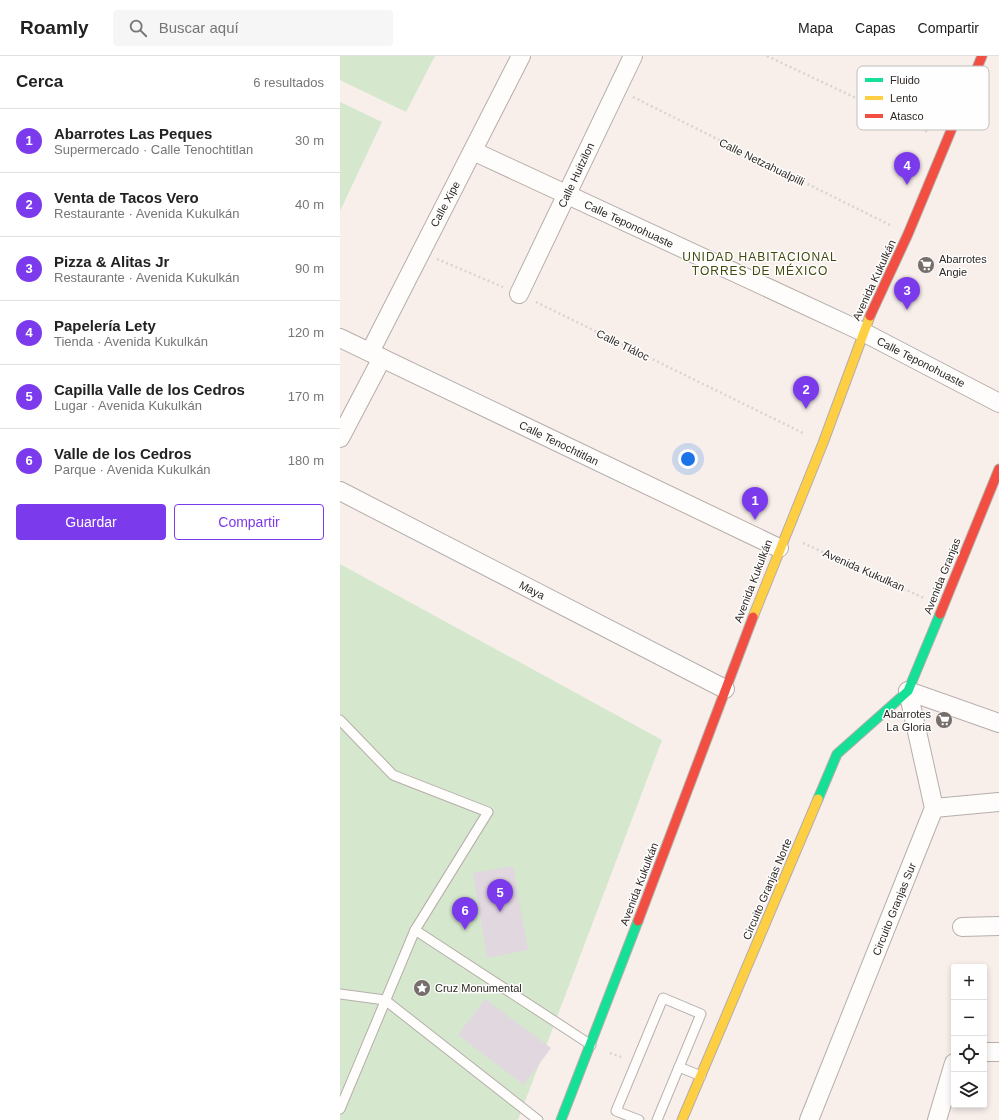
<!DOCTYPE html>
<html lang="es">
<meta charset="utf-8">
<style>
:root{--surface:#fff;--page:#f6f6f6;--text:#222;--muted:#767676;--line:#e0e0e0;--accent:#7c3aed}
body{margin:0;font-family:Helvetica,sans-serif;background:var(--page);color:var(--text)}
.controls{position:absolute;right:12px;bottom:12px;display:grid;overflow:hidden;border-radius:4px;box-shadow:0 2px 6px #0003}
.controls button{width:36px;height:36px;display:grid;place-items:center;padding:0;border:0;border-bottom:1px solid var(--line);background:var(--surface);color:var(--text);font:20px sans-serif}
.you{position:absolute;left:348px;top:403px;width:14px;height:14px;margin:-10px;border:3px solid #fff;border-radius:50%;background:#1a73e8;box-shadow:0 0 0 6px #1a73e833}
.badge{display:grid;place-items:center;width:26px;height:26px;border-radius:50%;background:var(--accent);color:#fff;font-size:13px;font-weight:700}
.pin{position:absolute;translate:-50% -33px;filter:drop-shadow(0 1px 2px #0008)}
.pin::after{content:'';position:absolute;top:21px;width:14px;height:12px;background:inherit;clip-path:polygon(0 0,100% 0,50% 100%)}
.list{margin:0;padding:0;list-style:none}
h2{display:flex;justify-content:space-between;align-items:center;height:52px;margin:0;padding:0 16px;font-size:17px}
h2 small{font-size:13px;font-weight:400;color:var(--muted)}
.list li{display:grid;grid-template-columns:26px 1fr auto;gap:12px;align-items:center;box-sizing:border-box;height:64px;padding:0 16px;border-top:1px solid var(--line)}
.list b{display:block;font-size:15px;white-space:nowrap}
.list p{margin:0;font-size:13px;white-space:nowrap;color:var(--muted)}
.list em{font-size:13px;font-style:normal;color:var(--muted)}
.actions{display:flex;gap:8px;padding:12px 16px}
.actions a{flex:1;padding:9px 0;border:1px solid var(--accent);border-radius:4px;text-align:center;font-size:14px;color:var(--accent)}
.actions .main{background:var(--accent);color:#fff}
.icon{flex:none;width:22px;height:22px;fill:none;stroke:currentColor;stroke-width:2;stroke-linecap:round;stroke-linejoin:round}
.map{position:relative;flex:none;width:659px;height:1064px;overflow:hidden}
header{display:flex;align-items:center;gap:24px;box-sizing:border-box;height:56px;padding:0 20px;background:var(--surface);border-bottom:1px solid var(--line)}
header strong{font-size:19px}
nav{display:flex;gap:22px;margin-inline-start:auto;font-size:14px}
.search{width:280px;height:36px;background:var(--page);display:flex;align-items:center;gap:10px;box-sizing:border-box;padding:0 14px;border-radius:4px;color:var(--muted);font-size:15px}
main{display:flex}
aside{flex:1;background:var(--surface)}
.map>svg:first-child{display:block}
</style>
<header>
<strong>Roamly</strong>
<div class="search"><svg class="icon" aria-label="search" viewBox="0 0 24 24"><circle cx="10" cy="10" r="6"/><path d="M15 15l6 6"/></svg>Buscar aquí</div>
<nav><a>Mapa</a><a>Capas</a><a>Compartir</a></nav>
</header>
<main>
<aside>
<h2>Cerca<small>6 resultados</small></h2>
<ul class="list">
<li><span class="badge">1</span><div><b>Abarrotes Las Peques</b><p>Supermercado · Calle Tenochtitlan</p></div><em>30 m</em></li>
<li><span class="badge">2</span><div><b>Venta de Tacos Vero</b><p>Restaurante · Avenida Kukulkán</p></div><em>40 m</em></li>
<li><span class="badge">3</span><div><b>Pizza &amp; Alitas Jr</b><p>Restaurante · Avenida Kukulkán</p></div><em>90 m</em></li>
<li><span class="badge">4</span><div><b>Papelería Lety</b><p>Tienda · Avenida Kukulkán</p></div><em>120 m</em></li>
<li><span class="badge">5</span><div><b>Capilla Valle de los Cedros</b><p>Lugar · Avenida Kukulkán</p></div><em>170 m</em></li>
<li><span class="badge">6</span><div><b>Valle de los Cedros</b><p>Parque · Avenida Kukulkán</p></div><em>180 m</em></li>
</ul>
<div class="actions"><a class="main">Guardar</a><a>Compartir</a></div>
</aside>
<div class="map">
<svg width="659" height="1064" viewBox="0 0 659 1064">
<rect width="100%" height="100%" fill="#f8efeb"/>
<g fill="#d5e8cd">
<path d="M0,0h95l-29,56 -66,-32z"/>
<path d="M0,46l42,20 -42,89z"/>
<path d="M0,508l322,176 -144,380h-178z"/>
</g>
<g fill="#e1d7df">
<path d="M173,810l15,84 -41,8 -14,-85z"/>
<path d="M145,943l66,49 -27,37 -66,-50z"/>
</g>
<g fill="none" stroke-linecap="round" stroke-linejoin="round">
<g stroke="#b5aeaa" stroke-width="11">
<g id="lane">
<path d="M0,664l53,55 95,37 -73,118 176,115"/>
<path d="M0,938l45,6 153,120"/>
<path d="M339,1011l22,9"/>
<path d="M0,1053l75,-179"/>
<path d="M299,1064l-23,-9 47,-113 38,16 -44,106"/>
</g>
</g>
<g stroke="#b5aeaa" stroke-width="20">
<g id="street">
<path d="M133,95l390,181 136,71"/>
<path d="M179,238l114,-238"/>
<path d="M0,282l439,210"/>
<path d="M30,296l151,-296"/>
<path d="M0,382l42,-80"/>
<path d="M0,435l385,198"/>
<path d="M568,635l91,32"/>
<path d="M594,752l65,-6"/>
<path d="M622,871l37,-1"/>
<path d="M644,996h15"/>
<path d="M469,1064l125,-312 -26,-117"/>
<path d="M597,1064l17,-57"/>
</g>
</g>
<g stroke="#b5aeaa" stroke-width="11">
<g id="fast">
<path d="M478,743l19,-45 71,-63 32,-77"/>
<path d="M221,1064l77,-199"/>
</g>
</g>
<g stroke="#b5aeaa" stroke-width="11">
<g id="slow">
<path d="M413,561l70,-174 47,-127"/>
<path d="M342,1064l136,-321"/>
</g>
</g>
<g stroke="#b5aeaa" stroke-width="11">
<g id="jam">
<path d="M530,260l38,-82 74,-178"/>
<path d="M600,558l59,-145"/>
<path d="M298,865l115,-304"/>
</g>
</g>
<g stroke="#d7d4d2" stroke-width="2.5" stroke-dasharray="2 3" stroke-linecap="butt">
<path d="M427,0l161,76"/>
<path d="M293,41l257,128"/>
<path d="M97,203l66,28"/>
<path d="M196,246l269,132"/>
<path d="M463,487l121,55"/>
<path d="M270,997l14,5"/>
</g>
<use href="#lane" stroke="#fefdfc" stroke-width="9"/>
<use href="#street" stroke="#fefdfc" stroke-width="18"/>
<use href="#fast" stroke="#16e098" stroke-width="9"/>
<use href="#slow" stroke="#ffcf43" stroke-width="9"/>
<use href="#jam" stroke="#f24e42" stroke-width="9"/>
</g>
<defs>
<g id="supermarket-disc" transform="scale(0.9)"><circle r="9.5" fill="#756e6a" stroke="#fefefe"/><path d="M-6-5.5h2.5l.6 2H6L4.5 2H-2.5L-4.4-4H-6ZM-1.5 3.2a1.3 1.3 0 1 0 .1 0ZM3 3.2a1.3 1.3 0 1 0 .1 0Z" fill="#fff"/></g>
<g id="sight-disc" transform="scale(0.9)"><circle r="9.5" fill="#756e6a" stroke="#fefefe"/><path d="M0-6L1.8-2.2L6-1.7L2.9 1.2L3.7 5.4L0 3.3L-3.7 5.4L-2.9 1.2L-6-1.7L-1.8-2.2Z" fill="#fff"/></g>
</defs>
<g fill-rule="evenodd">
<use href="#supermarket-disc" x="586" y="209"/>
<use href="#supermarket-disc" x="604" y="664"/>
<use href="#sight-disc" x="82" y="932"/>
</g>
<g text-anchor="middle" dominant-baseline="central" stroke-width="3" stroke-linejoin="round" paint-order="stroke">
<g font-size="11" fill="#2f2824" stroke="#fefefe">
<text transform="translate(422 106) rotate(26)">Calle Netzahualpilli</text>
<text transform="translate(236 119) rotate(-65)">Calle Huitzilon</text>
<text transform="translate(105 148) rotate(-62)">Calle Xipe</text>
<text transform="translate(289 168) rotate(25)">Calle Teponohuaste</text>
<text transform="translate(534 224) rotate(-65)">Avenida Kukulkán</text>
<text transform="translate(283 289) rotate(26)">Calle Tláloc</text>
<text transform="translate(581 306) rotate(27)">Calle Teponohuaste</text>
<text transform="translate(219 387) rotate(26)">Calle Tenochtitlan</text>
<text transform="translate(524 514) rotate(24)">Avenida Kukulkan</text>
<text transform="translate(602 520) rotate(-68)">Avenida Granjas</text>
<text transform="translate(413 525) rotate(-69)">Avenida Kukulkán</text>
<text transform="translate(192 534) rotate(27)">Maya</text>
<text transform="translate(299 828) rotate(-69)">Avenida Kukulkán</text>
<text transform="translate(427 833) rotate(-67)">Circuito Granjas Norte</text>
<text transform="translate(554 853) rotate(-68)">Circuito Granjas Sur</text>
</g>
<g font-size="11" fill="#2f2824" stroke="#fefefe" text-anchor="start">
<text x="599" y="203">Abarrotes<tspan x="599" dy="13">Angie</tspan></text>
<text x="591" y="658" text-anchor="end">Abarrotes<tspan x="591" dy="13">La Gloria</tspan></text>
<text x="95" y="932">Cruz Monumental</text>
</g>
<g font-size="12" letter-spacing="1" fill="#424a0e" stroke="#fefefe">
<text x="420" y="201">UNIDAD HABITACIONAL<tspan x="420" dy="14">TORRES DE MÉXICO</tspan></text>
</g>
</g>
<rect x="517" y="10" width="132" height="64" rx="6" fill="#fefefe" stroke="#c0bebd" stroke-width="1"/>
<rect x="525" y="22" width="18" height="4" fill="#16e098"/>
<rect x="525" y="40" width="18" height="4" fill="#ffcf43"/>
<rect x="525" y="58" width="18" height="4" fill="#f24e42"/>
<g font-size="11" fill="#2f2824">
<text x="550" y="28">Fluido</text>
<text x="550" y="46">Lento</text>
<text x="550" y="64">Atasco</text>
</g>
</svg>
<div class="controls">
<button>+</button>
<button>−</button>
<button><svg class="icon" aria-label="locate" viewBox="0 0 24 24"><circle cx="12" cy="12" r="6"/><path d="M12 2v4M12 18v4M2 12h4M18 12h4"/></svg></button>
<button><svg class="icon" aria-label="layers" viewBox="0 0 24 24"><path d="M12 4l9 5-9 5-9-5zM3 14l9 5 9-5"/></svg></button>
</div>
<div class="you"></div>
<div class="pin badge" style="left:415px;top:464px">1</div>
<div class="pin badge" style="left:466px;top:353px">2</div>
<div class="pin badge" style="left:567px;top:254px">3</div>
<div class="pin badge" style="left:567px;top:129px">4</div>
<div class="pin badge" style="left:160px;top:856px">5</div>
<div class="pin badge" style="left:125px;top:874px">6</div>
</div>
</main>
